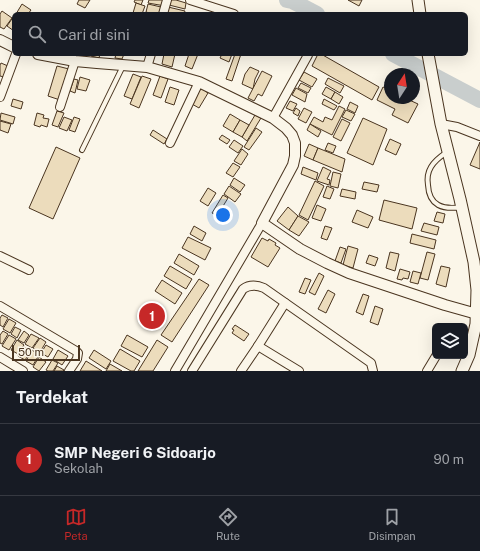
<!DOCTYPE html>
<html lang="id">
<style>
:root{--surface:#171b24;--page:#20242c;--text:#f1f3f6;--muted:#9ea1a6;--line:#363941;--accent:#c62828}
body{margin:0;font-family:"Public Sans",sans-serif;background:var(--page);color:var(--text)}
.controls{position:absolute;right:12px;bottom:12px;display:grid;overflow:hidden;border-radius:6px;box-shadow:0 4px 16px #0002}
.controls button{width:36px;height:36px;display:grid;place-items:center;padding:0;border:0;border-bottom:1px solid var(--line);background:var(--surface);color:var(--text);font:20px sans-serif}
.compass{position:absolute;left:384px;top:68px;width:36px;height:36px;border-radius:50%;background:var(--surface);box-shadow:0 4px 16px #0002;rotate:12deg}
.scale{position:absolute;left:12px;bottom:10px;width:68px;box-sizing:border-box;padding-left:4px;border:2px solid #4a3520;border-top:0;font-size:11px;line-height:14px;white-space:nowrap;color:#4a3520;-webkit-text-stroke:3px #fbf6e9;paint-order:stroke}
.you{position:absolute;left:223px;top:215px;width:14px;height:14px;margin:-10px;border:3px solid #fff;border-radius:50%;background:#1a73e8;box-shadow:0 0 0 6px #1a73e833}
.badge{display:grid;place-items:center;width:26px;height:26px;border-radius:50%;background:var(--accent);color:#fff;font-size:13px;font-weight:700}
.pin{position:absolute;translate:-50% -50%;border:2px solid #fff;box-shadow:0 1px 4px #0006}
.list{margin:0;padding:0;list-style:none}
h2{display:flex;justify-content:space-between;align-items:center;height:52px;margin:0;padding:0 16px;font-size:17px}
h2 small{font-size:13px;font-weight:400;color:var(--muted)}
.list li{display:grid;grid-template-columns:26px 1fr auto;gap:12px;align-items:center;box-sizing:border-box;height:72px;padding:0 16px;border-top:1px solid var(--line)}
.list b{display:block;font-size:15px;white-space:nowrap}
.list p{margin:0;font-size:13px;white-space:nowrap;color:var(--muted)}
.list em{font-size:13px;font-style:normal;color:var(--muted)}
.icon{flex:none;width:22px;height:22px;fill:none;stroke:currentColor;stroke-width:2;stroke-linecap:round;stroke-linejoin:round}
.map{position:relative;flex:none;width:480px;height:371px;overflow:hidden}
.search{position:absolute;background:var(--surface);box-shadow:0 4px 16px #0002;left:12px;right:12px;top:12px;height:44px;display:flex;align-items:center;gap:10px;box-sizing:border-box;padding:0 14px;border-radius:6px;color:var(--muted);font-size:15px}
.sheet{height:124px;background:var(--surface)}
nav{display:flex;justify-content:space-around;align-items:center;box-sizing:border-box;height:56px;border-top:1px solid var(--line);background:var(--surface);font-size:11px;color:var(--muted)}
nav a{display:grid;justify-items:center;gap:2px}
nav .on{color:var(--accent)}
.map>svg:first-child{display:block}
</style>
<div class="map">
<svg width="480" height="371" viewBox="0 0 480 371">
<rect width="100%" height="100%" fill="#fbf6e9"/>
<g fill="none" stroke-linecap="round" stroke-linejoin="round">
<g stroke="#c9cecd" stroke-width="16">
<path d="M287,0l5,1 25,13"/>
<path d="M393,54l87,46"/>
</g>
</g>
<g fill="#ecdcbc" stroke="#4a3520">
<path d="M79,0h11l-5,8 -8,-4z"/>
<path d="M135,0h8l-2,5 -7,-3z"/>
<path d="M149,0h17l-1,6 -17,-3z"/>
<path d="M170,0h6l10,3 -1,6 -16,-4z"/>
<path d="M348,0h14l-3,6z"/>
<path d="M136,3l9,3 -3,8 -9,-1z"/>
<path d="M22,4l9,6 -3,4h-12z"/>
<path d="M148,4l13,3 -2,7h-6l-7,-2z"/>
<path d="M168,7l17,4 -1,3h-18z"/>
<path d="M2,11l10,7 -8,11 -4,-2v-13z"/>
<path d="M14,16v15l-7,-5z"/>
<path d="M92,54h8l-1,4 -8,-2z"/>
<path d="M116,54h8l-2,5 -7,-1z"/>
<path d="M164,54h11l-3,13 -10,-3z"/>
<path d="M189,54h9l-6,15 -7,-3z"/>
<path d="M222,54h10l-3,8 -9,-4z"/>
<path d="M235,54h6l-9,27 -6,-2z"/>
<path d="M318,54h3l58,33 -7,13 -60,-34z"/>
<path d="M1,63l7,3 -4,11 -4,-1v-11z"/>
<path d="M57,66l12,3 -9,31 -12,-4z"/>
<path d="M250,67l9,4 -4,8 -2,10 -11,-5 3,-10z"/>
<path d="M262,71l10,5 -10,20 -4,-2 -4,7 -6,-3z"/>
<path d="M304,72l13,7 -5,8 -13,-7z"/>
<path d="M133,74l8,3 -9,22 -8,-3z"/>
<path d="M142,76l9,3 -12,29 -9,-4z"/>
<path d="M160,76l8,3 -7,19 -8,-3z"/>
<path d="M80,77l10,3 -4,11 -9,-2z"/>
<path d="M328,78l16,8 -4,7 -15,-9z"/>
<path d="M74,79l4,1 -3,13 -5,-2z"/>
<path d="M301,83l10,5 -3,5 -10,-5z"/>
<path d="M170,87l9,3 -5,15 -9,-3z"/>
<path d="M326,87l9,5 -4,7 -9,-5z"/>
<path d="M383,87l7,3v8h15l13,6 -10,19 -16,-8 3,-6 -18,-9z"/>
<path d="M201,88l7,5 -9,15 -7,-4z"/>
<path d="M296,88l11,6 -2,8 -13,-7z"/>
<path d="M335,92l8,5 -4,7 -8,-5z"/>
<path d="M13,99l10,3 -2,7 -10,-3z"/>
<path d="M324,99l13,7 -3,4 -12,-6z"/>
<path d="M290,101l7,3 -4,7 -7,-3z"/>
<path d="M350,102l8,4 -3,7 -8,-4z"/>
<path d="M339,106l6,3 -13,26 -22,-11 4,-7 9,5 2,-5 7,3z"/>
<path d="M296,108l4,3 -2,5 -5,-3z"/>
<path d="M304,108l8,4 -6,11 -8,-4z"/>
<path d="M346,110l9,4 -4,7 -9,-4z"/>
<path d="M57,111l7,2 -6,14 -6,-2z"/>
<path d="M1,113l14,4 -2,7 -13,-4z"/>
<path d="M37,113l7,2 -1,3 6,1 -2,8 -6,-2 -1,2 -6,-2z"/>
<path d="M230,114l10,6 -7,12 -10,-6z"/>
<path d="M255,115l6,3 -14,23 -5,-4z"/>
<path d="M64,117l8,3 -5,11 -8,-3z"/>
<path d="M74,117l6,2 -5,13 -6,-2z"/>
<path d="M363,118l24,11 -14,36 -26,-12z"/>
<path d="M342,119l8,4 -9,18 -8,-4z"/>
<path d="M240,120l9,5 -7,12 -9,-5z"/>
<path d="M0,121l11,3 -3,9 -8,-3z"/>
<path d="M310,124l11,7 -3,6 -11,-7z"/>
<path d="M256,128l6,4 -13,18 -5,-3z"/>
<path d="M153,130l14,9 -3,5 -14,-9z"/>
<path d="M222,135l8,5 -3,4 -8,-5z"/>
<path d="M390,139l11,5 -5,11 -11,-5z"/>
<path d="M234,140l9,6 -5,7 -9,-6z"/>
<path d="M480,142v27l-10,-4z"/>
<path d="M328,143l8,3 -3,7 -8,-3z"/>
<path d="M309,144l9,4 -5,12 -9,-4z"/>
<path d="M56,147l24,11 -27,61 -24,-11z"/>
<path d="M318,148l27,11 -3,13 -29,-12z"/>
<path d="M242,149l6,5 -7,11 -7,-4z"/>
<path d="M233,163l7,4 -7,10 -7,-4z"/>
<path d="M303,167l15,6 -2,7 -15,-6z"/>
<path d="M323,167l8,4 -4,8 3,1 -1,5 -12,-4z"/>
<path d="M333,172l8,2 -3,14 -8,-2z"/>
<path d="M234,178l11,7 -5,7 -10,-7z"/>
<path d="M315,181l9,5 -16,34 -9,-5z"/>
<path d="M364,182l15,3 -2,7 -15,-3z"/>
<path d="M229,186l12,8 -6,8 -11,-8z"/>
<path d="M327,186l7,3 -4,10 -7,-2z"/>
<path d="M208,188l8,5 -8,13 -8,-5z"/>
<path d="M342,189l14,3 -1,7 -15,-3z"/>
<path d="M223,195l5,3 -11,18 -5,-3z"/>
<path d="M384,200l33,8 -5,21 -33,-9z"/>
<path d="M317,205l9,4 -5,12 -9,-3z"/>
<path d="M288,207l10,9 -9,14 -12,-9z"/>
<path d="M357,210l16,7 -5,11 -16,-6z"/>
<path d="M437,212l8,2 -2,9 -9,-2z"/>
<path d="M298,216l11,6 -10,14 -10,-6z"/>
<path d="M424,223l15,4 -2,8 -16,-4z"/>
<path d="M194,226l12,7 -4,8 -12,-7z"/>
<path d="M325,226l7,2 -5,12 -6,-2z"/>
<path d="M412,234l24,6 -2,9 -24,-6z"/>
<path d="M188,237l23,11 -6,12 -23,-12z"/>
<path d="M262,238l6,3 1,-2 7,4 -1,2 5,3 -12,19 -17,-10z"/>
<path d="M348,246l10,3 -5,19 -10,-3z"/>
<path d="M340,247l6,2 -5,14 -6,-2z"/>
<path d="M390,252l9,2 -4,17 -9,-3z"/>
<path d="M427,252l8,2 -7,26 -8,-2z"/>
<path d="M179,254l20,12 -5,9 -20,-12z"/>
<path d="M369,255l9,3 -3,8 -9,-3z"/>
<path d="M170,266l22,13 -6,10 -22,-13z"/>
<path d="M441,266l9,2 -4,19 -10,-3z"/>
<path d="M400,269l10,3 -2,7 -5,-1 -1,2 -5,-1z"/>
<path d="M413,271l8,2 -3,11 -8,-2z"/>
<path d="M319,273l5,3 -9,19 -6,-3z"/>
<path d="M305,278l6,2 -6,14 -6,-2z"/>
<path d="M199,279l10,6 -37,57 -11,-7z"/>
<path d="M162,280l20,13 -7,11 -20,-13z"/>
<path d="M328,290l7,4 -9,19 -8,-4z"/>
<path d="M363,294l6,2 -6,19 -7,-3z"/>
<path d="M375,306l8,3 -5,16 -8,-3z"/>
<path d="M2,315l6,3 -5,9 -3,-2v-7z"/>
<path d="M9,319l7,4 -6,10 -7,-4z"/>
<path d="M235,325l14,9 -5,7 -12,-8 2,-3 -2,-1z"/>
<path d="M15,327l6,3 -4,8 -6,-4z"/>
<path d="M3,331l5,3 -6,10 -2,-1v-8z"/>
<path d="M24,331l5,4 -5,8 -6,-3z"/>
<path d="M31,334l8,4 -7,10 -7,-4z"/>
<path d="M9,335l7,4 -7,11 -7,-4z"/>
<path d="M127,335l21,12 -6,10 -21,-11z"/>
<path d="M40,338l6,4 -6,10 -7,-4z"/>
<path d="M17,340l7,5 -6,9 -7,-4z"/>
<path d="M157,340l11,7 -15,24h-15z"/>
<path d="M46,345l7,4 -5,8 -7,-4z"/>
<path d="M24,347l7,4 -6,9 -7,-4z"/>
<path d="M120,349l20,12 -6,10h-3l-18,-10z"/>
<path d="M32,350l7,5 -6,10 -7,-4z"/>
<path d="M58,350l10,6 -6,9 -9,-6z"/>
<path d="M94,350l17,11 -5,8 -17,-11z"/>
<path d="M39,357l7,5 -7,9 -6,-4z"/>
<path d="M52,360l6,3 -5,8h-5l-2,-1z"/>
<path d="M86,361l16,10h-22z"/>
<path d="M110,364l12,7h-16z"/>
<path d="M57,366l7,4 -1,1h-9z"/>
</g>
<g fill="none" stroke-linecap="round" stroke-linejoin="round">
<g stroke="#4a3520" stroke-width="6">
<g id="service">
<path d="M82,150l41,-84"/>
<path d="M447,152c-6,4 -12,8 -16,15 -3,5 -4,12 -3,18 1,21 15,25 34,22"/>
</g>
</g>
<g stroke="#4a3520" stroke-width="10">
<g id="minor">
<path d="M190,0l44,14"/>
<path d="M163,14l4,-14"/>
<path d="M147,67l4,-13"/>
<path d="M0,97l16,-43"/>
<path d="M60,107l15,-46"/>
<path d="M273,118l35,-63"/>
<path d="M441,124l16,3 23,9"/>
<path d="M170,143l29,-61"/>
<path d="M0,256l29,14"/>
<path d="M0,306l76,45 2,2 -1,6 -8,12"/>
<path d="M258,346l27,-43"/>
<path d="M0,357l23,14"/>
<path d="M175,371l87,-148"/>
<path d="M192,371l51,-82c7,-5 14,-4 21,-1l107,75 2,8"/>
<path d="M241,371l17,-25 41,25"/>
<path d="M427,371l9,-15"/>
</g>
</g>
<g stroke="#4a3520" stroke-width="12">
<g id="tertiary">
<path d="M0,40l14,7"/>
<path d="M38,54l37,7 22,2 50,4 52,15 74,36 13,10 6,7 3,8v13l-2,9 -31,58 38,26 27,14 22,10 96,32 32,9"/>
</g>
</g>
<g stroke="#4a3520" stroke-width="13">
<g id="secondary">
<path d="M418,0l2,14"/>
<path d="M428,54l13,70 19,75 14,63 3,28 -1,34 -7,31 -7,16"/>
</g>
</g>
<use href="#service" stroke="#fbf6e9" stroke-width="4"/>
<use href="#minor" stroke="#fbf6e9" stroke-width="8"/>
<use href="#tertiary" stroke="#fbf6e9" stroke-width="10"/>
<use href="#secondary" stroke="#fbf6e9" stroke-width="11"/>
</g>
</svg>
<div class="controls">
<button><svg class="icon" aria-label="layers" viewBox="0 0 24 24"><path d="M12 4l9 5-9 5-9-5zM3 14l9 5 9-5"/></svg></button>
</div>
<svg class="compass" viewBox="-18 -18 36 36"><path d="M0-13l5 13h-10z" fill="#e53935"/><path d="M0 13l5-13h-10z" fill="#9ea1a6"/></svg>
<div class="scale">50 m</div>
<div class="you"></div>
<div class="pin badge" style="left:152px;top:316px">1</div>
<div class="search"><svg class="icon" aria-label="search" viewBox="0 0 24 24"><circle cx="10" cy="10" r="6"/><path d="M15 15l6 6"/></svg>Cari di sini</div>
</div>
<section class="sheet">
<h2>Terdekat<small></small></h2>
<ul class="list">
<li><span class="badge">1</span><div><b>SMP Negeri 6 Sidoarjo</b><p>Sekolah</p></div><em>90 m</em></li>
</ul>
</section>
<nav>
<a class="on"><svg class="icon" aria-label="map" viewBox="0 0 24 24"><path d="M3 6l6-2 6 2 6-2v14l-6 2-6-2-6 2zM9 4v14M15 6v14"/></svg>Peta</a>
<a><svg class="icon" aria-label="directions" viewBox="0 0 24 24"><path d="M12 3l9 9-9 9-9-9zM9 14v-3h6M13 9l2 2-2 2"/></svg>Rute</a>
<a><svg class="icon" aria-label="saved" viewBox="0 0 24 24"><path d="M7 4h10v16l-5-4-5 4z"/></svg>Disimpan</a>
</nav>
